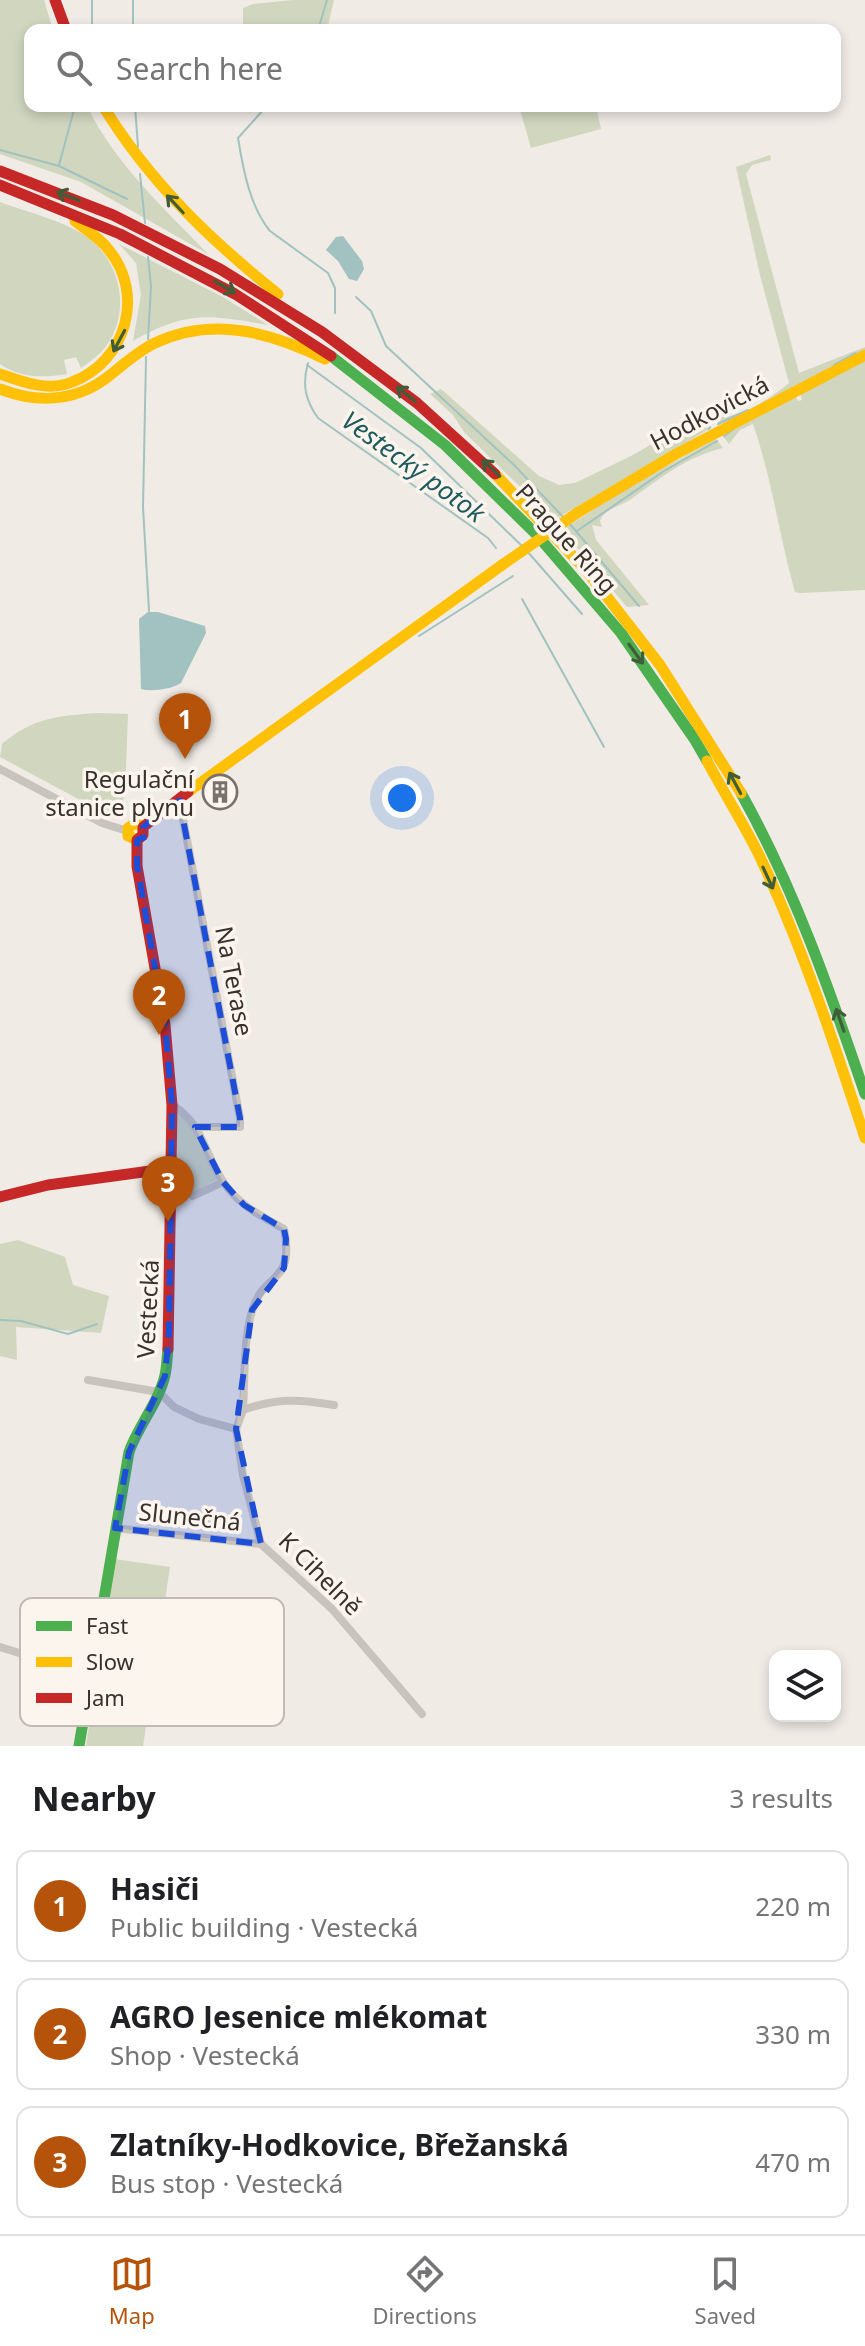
<!DOCTYPE html>
<meta charset="utf-8">
<style>
:root{--surface:#fff;--page:#f2f2f2;--text:#202124;--muted:#757577;--line:#e0e0e0;--accent:#b45309}
body{margin:0;font-family:"Noto Sans",sans-serif;background:var(--page);color:var(--text)}
.controls{position:absolute;right:24px;bottom:24px;display:grid;overflow:hidden;border-radius:16px;box-shadow:0 4px 12px #0003}
.controls button{width:72px;height:72px;display:grid;place-items:center;padding:0;border:0;border-bottom:2px solid var(--line);background:var(--surface);color:var(--text);font:40px sans-serif}
.you{position:absolute;left:402px;top:798px;width:28px;height:28px;margin:-20px;border:6px solid #fff;border-radius:50%;background:#1a73e8;box-shadow:0 0 0 12px #1a73e833}
.badge{display:grid;place-items:center;width:52px;height:52px;border-radius:50%;background:var(--accent);color:#fff;font-size:26px;font-weight:700}
.pin{position:absolute;translate:-50% -66px;filter:drop-shadow(0 2px 4px #0008)}
.pin::after{content:'';position:absolute;top:42px;width:28px;height:24px;background:inherit;clip-path:polygon(0 0,100% 0,50% 100%)}
.list{margin:0;padding:0;list-style:none}
h2{display:flex;justify-content:space-between;align-items:center;height:104px;margin:0;padding:0 32px;font-size:34px}
h2 small{font-size:26px;font-weight:400;color:var(--muted)}
.list li{display:grid;grid-template-columns:52px 1fr auto;gap:24px;align-items:center;box-sizing:border-box;height:112px;margin:0 16px 16px;padding:0 16px;border:2px solid var(--line);border-radius:16px}
.list b{display:block;font-size:30px;white-space:nowrap}
.list p{margin:0;font-size:26px;white-space:nowrap;color:var(--muted)}
.list em{font-size:26px;font-style:normal;color:var(--muted)}
.icon{flex:none;width:44px;height:44px;fill:none;stroke:currentColor;stroke-width:2;stroke-linecap:round;stroke-linejoin:round}
.map{position:relative;flex:none;width:865px;height:1746px;overflow:hidden}
.search{position:absolute;background:var(--surface);box-shadow:0 4px 12px #0003;left:24px;right:24px;top:24px;height:88px;display:flex;align-items:center;gap:20px;box-sizing:border-box;padding:0 28px;border-radius:16px;color:var(--muted);font-size:30px}
.sheet{height:488px;background:var(--surface)}
nav{display:flex;justify-content:space-around;align-items:center;box-sizing:border-box;height:112px;border-top:2px solid var(--line);background:var(--surface);font-size:22px;color:var(--muted)}
nav a{display:grid;justify-items:center;gap:4px}
nav .on{color:var(--accent)}
.map>svg:first-child{display:block}
</style>
<div class="map">
<svg width="865" height="1746" viewBox="0 0 865 1746">
<rect width="100%" height="100%" fill="#f0ebe5"/>
<g fill="#d1d6bf">
<path d="M0,0h44l9,30h-23v76h57c28,58 77,102 121,148l-127,-72 -81,-28z"/>
<path d="M293,0h41l-7,30h-84v-22l10,-4z"/>
<path d="M519,106h77l5,23 -70,19z"/>
<path d="M770,155l1,5 -19,5 -6,9 53,199 66,-26v5l-147,73 -2,-8c25,1 54,-18 73,-34l-29,-108 -24,-108z"/>
<path d="M0,202c27,10 70,20 92,39 32,27 39,79 9,111 -6,6 -13,11 -20,16l-5,-11 -12,3 3,14c-25,4 -46,4 -67,-10z"/>
<path d="M119,244l104,53 45,28c-59,-10 -80,-15 -135,16l8,-46 -5,-32z"/>
<path d="M865,358v232l-65,3 -5,-1c-16,-56 -23,-114 -42,-168l-13,6 -11,14 -6,-8 72,-41 3,6 4,-1 -2,-7z"/>
<path d="M441,389l98,87 20,9 16,-2 56,-27 63,-36h11l6,8 -157,92 -90,-88 -11,-17 -23,-21z"/>
<path d="M716,439l7,9c-37,9 -64,31 -93,52 -11,7 -25,8 -30,21l2,6 -10,-2 4,15 53,65 -22,2 -65,-77 65,-42z"/>
<path d="M98,713l30,1 -3,81 -6,13 -11,4 -11,-3 -97,-52 2,-13c32,-27 56,-28 96,-31z"/>
<path d="M178,1114l8,3 32,62 -35,19 -5,-4 -3,-76z"/>
<path d="M18,1240l47,17 8,28 36,11 -8,37 -85,-6 1,33 -17,-4v-112z"/>
<path d="M114,1559l56,8 -27,179h-57z"/>
</g>
<g fill="#a1c2c1">
<path d="M343,236l19,25 2,8 -7,12 -8,-2 -11,-18 -12,-11 10,-13z"/>
<path d="M148,612h10l47,14 1,7 -25,50c-9,6 -29,9 -40,6l-2,-70z"/>
</g>
<g fill="none" stroke-linecap="round" stroke-linejoin="round">
<g stroke="#a1c2c1" stroke-width="2">
<path d="M92,0v30"/>
<path d="M133,30v-30"/>
<path d="M318,30l9,-30"/>
<path d="M135,106l3,41"/>
<path d="M264,109l-26,29c5,31 12,69 32,93l58,42 7,15v25"/>
<path d="M0,150l59,16 68,33"/>
<path d="M59,165l16,-59"/>
<path d="M140,174l5,49"/>
<path d="M356,297l15,14 15,35 128,119 50,53"/>
<path d="M148,339l3,-53 -3,-29"/>
<path d="M146,357l-3,150 6,104"/>
<path d="M308,363c-6,21 -3,37 10,55l170,120 8,10"/>
<path d="M307,365l114,83 102,99"/>
<path d="M834,365l22,-12"/>
<path d="M718,424l30,-14"/>
<path d="M709,429l1,-2"/>
<path d="M724,436l10,-7"/>
<path d="M569,523l70,83"/>
<path d="M577,531l87,-60 53,-30"/>
<path d="M527,551l55,63"/>
<path d="M522,599l82,148"/>
<path d="M419,636l94,-60"/>
<path d="M0,1320l21,1 47,13 29,-10"/>
</g>
<g stroke="#c9c3be" stroke-width="8">
<path d="M0,769l102,54 25,8"/>
<path d="M179,798l61,320v9h-45"/>
<path d="M172,1105c32,19 32,50 52,78 15,22 37,33 60,46 11,57 -20,41 -32,82 -9,31 -7,67 -9,99"/>
<path d="M193,1196l30,-14"/>
<path d="M88,1380l71,12 15,15 25,12 37,10"/>
<path d="M236,1429l7,46 18,69 71,65 90,105"/>
<path d="M236,1429l7,-19c34,-12 55,-11 91,-5"/>
<path d="M115,1528l146,16"/>
<path d="M0,1647l91,28"/>
</g>
<g stroke="#4caf50" stroke-width="11">
<path d="M331,356l114,89 92,90 84,98 74,107 12,21"/>
<path d="M741,793c53,95 89,198 124,301"/>
<path d="M79,1746l50,-294c9,-26 30,-50 36,-77 2,-8 2,-18 3,-26"/>
</g>
<g stroke="#ffc107" stroke-width="11">
<path d="M103,106c46,75 106,133 175,188"/>
<path d="M0,374c23,8 48,18 72,8 54,-20 74,-88 36,-133 -8,-11 -22,-19 -33,-28"/>
<path d="M0,389c36,14 73,13 105,-10 16,-12 31,-27 50,-36 58,-27 115,-11 170,16"/>
<path d="M495,474l91,96 74,95 81,128"/>
<path d="M577,513l99,-59 189,-99"/>
<path d="M707,761c17,32 37,63 53,96 43,91 74,186 105,281"/>
<path d="M188,792l314,-227"/>
<path d="M137,840l-9,-4v-8l8,-5 7,4"/>
</g>
<g stroke="#c62828" stroke-width="11">
<path d="M55,0l11,30"/>
<path d="M0,171l113,44 107,54 102,63 95,71 78,71"/>
<path d="M0,185l120,49 115,60 96,62"/>
<path d="M0,1197l48,-12 124,-17"/>
<path d="M168,1349l4,-244 -7,-80 -28,-159v-26l6,-5v-8l45,-35"/>
</g>
<path stroke="#ffc107" stroke-width="11" d="M502,565l75,-52"/>
</g>
<defs><path id="oneway-shaft" d="M-6 0H5M1.5-3L5.5 0L1.5 3" fill="none" stroke-width="1.6" stroke-linecap="round" stroke-linejoin="round" transform="scale(2)"/></defs>
<g stroke="#415c38">
<use href="#oneway-shaft" transform="translate(68 196) rotate(-158)"/>
<use href="#oneway-shaft" transform="translate(175 204) rotate(-133)"/>
<use href="#oneway-shaft" transform="translate(225 287) rotate(30)"/>
<use href="#oneway-shaft" transform="translate(119 341) rotate(118)"/>
<use href="#oneway-shaft" transform="translate(406 394) rotate(-141)"/>
<use href="#oneway-shaft" transform="translate(491 468) rotate(-137)"/>
<use href="#oneway-shaft" transform="translate(636 654) rotate(54)"/>
<use href="#oneway-shaft" transform="translate(735 783) rotate(-118)"/>
<use href="#oneway-shaft" transform="translate(768 878) rotate(65)"/>
<use href="#oneway-shaft" transform="translate(840 1020) rotate(-109)"/>
</g>
<path fill="#1d4ed8" fill-opacity="0.2" stroke="#1d4ed8" stroke-width="6" stroke-dasharray="16 10" stroke-linejoin="round" d="M179,798l61,320v9h-45l28,55 21,23 40,24 2,10 -2,29 -32,42 -16,119 25,115 -146,-16 14,-76 36,-76 4,-43 3,-228 -7,-80 -28,-159v-26l10,-4 -4,-9z"/>
<defs>
<g id="building-ring" transform="scale(1.8)"><circle r="9.5" fill="#fbf5ee" stroke="#7a716c" stroke-width="1.5"/><path d="M-4-6H4V6H1V3H-1V6H-4ZM-2.5-4.3h1.7v1.8h-1.7ZM.8-4.3h1.7v1.8H.8ZM-2.5-1h1.7V.8h-1.7ZM.8-1h1.7V.8H.8Z" fill="#7a716c"/></g>
</defs>
<g fill-rule="evenodd">
<use href="#building-ring" x="220" y="792"/>
</g>
<g text-anchor="middle" dominant-baseline="central" stroke-width="7" stroke-linejoin="round" paint-order="stroke">
<g font-size="24" fill="#3b302b" stroke="#fbf5ee">
<text transform="translate(709 412) rotate(-28)">Hodkovická</text>
<text transform="translate(567 538) rotate(48)">Prague Ring</text>
<text transform="translate(235 981) rotate(79)">Na Terase</text>
<text transform="translate(147 1309) rotate(-87)">Vestecká</text>
<text transform="translate(190 1516) rotate(6)">Slunečná</text>
<text transform="translate(321 1573) rotate(45)">K Cihelně</text>
</g>
<g font-size="24" fill="#3b302b" stroke="#fbf5ee" text-anchor="end">
<text x="194" y="778">Regulační<tspan x="194" dy="28">stanice plynu</tspan></text>
</g>
<g font-size="26" font-style="italic" fill="#1f5a5e" stroke="#fbf5ee">
<text transform="translate(414 466) rotate(36)">Vestecký potok</text>
</g>
</g>
<rect x="20" y="1598" width="264" height="128" rx="12" fill="#fbf5ee" stroke="#c1bab4" stroke-width="2"/>
<rect x="36" y="1621" width="36" height="10" fill="#4caf50"/>
<rect x="36" y="1657" width="36" height="10" fill="#ffc107"/>
<rect x="36" y="1693" width="36" height="10" fill="#c62828"/>
<g font-size="22" fill="#3b302b">
<text x="86" y="1634">Fast</text>
<text x="86" y="1670">Slow</text>
<text x="86" y="1706">Jam</text>
</g>
</svg>
<div class="controls">
<button><svg class="icon" aria-label="layers" viewBox="0 0 24 24"><path d="M12 4l9 5-9 5-9-5zM3 14l9 5 9-5"/></svg></button>
</div>
<div class="you"></div>
<div class="pin badge" style="left:185px;top:759px">1</div>
<div class="pin badge" style="left:159px;top:1035px">2</div>
<div class="pin badge" style="left:168px;top:1222px">3</div>
<div class="search"><svg class="icon" aria-label="search" viewBox="0 0 24 24"><circle cx="10" cy="10" r="6"/><path d="M15 15l6 6"/></svg>Search here</div>
</div>
<section class="sheet">
<h2>Nearby<small>3 results</small></h2>
<ul class="list">
<li><span class="badge">1</span><div><b>Hasiči</b><p>Public building · Vestecká</p></div><em>220 m</em></li>
<li><span class="badge">2</span><div><b>AGRO Jesenice mlékomat</b><p>Shop · Vestecká</p></div><em>330 m</em></li>
<li><span class="badge">3</span><div><b>Zlatníky-Hodkovice, Břežanská</b><p>Bus stop · Vestecká</p></div><em>470 m</em></li>
</ul>
</section>
<nav>
<a class="on"><svg class="icon" aria-label="map" viewBox="0 0 24 24"><path d="M3 6l6-2 6 2 6-2v14l-6 2-6-2-6 2zM9 4v14M15 6v14"/></svg>Map</a>
<a><svg class="icon" aria-label="directions" viewBox="0 0 24 24"><path d="M12 3l9 9-9 9-9-9zM9 14v-3h6M13 9l2 2-2 2"/></svg>Directions</a>
<a><svg class="icon" aria-label="saved" viewBox="0 0 24 24"><path d="M7 4h10v16l-5-4-5 4z"/></svg>Saved</a>
</nav>
